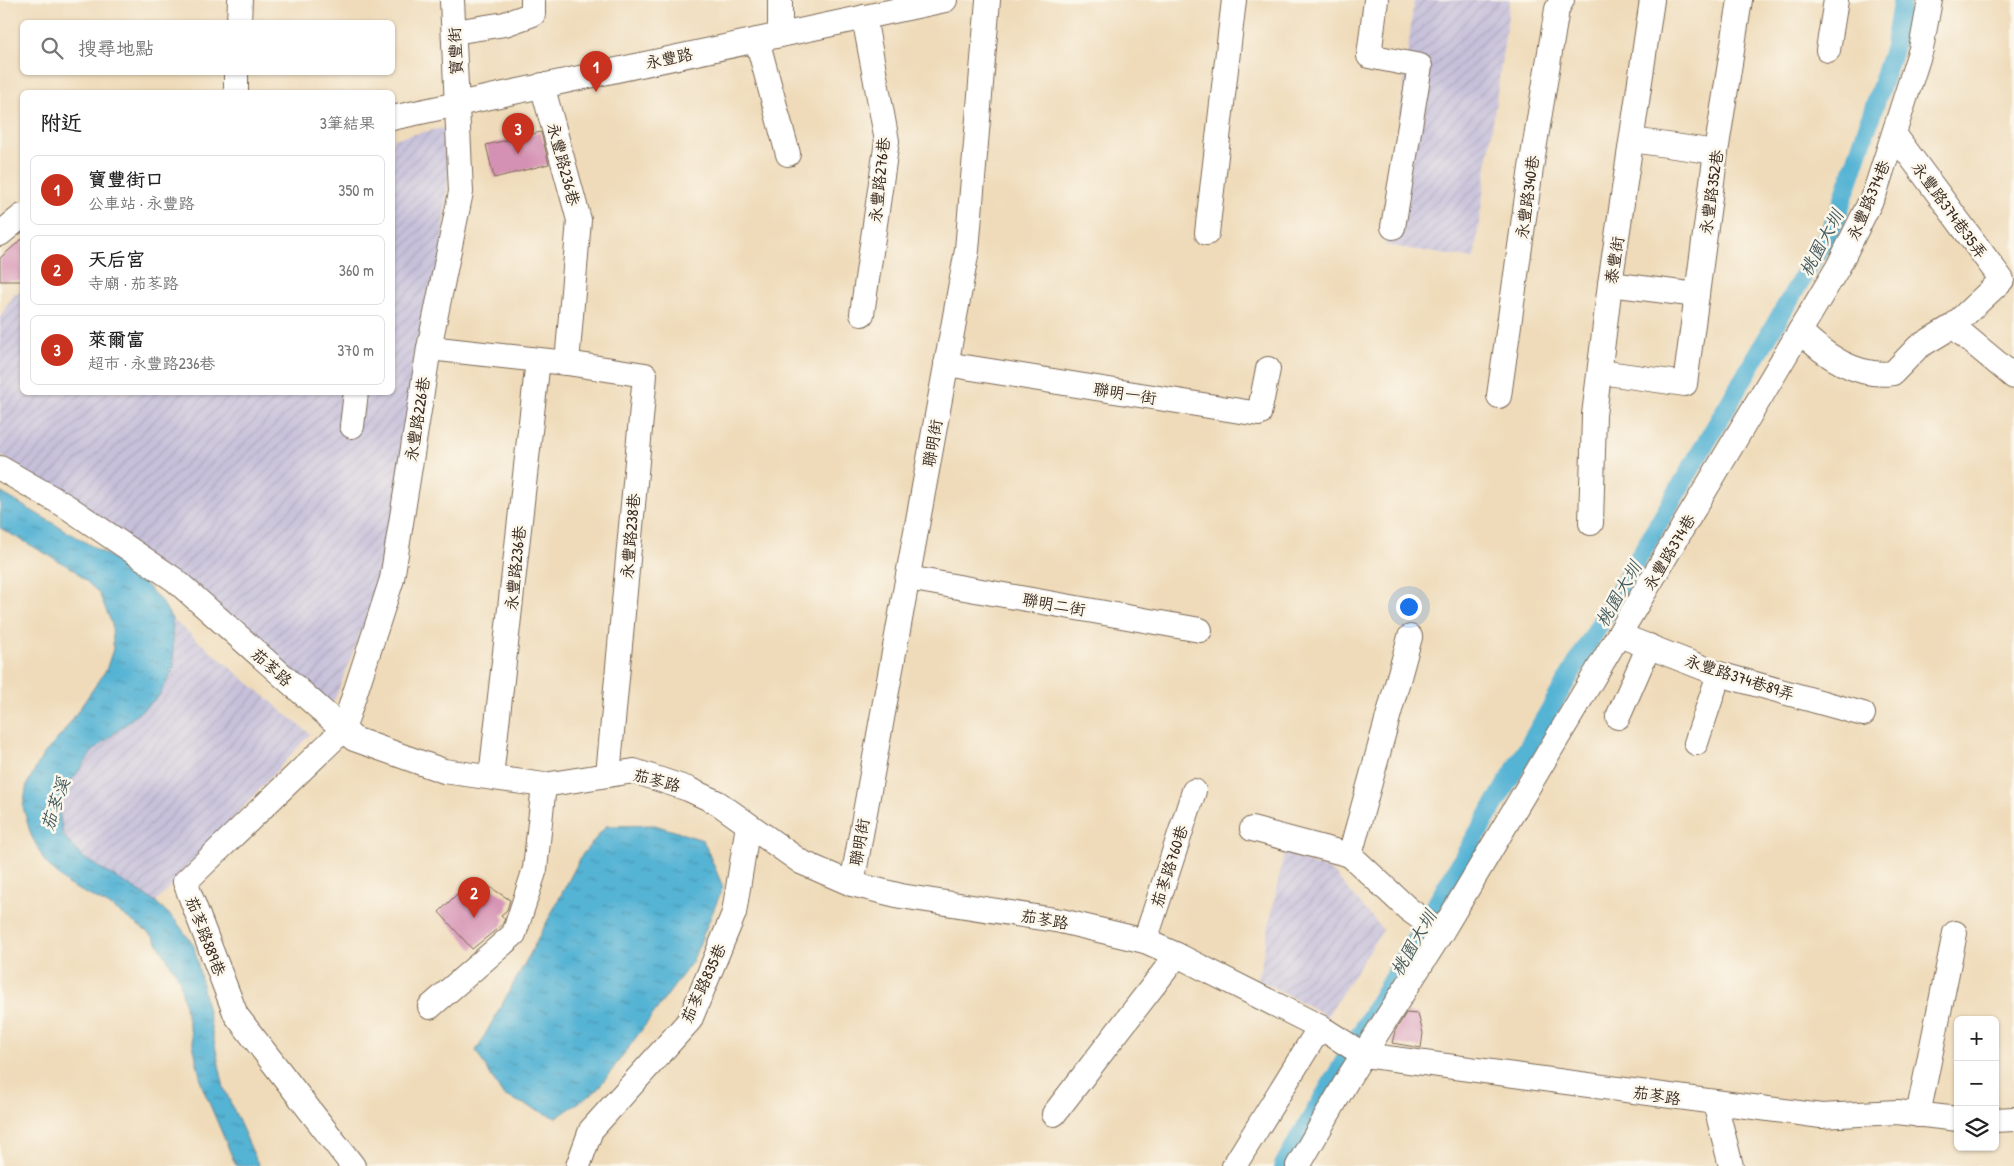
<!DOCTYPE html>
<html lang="zh-TW">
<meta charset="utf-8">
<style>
:root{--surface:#fff;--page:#f6f6f6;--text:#222;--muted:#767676;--line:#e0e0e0;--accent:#c8321e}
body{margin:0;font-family:"Patrick Hand","LXGW WenKai TC",sans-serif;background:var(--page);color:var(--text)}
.controls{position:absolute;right:15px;bottom:15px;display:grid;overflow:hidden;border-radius:8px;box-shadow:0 1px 4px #0004}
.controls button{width:45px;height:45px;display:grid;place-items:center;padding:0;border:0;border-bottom:1px solid var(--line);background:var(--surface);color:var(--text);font:25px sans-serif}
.you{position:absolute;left:1408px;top:606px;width:18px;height:18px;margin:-12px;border:4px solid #fff;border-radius:50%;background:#1a73e8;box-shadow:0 0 0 8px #1a73e833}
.badge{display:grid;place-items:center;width:32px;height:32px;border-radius:50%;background:var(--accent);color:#fff;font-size:16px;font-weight:700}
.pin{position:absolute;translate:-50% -41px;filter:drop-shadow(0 1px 2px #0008)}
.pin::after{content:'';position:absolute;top:26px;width:18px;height:15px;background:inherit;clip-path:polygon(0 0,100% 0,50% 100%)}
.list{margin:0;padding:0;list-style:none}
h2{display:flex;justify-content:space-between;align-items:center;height:65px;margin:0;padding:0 20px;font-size:21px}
h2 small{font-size:16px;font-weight:400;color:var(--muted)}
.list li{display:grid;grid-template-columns:32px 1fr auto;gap:15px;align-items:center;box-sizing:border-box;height:70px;margin:0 10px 10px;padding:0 10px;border:1px solid var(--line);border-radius:8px}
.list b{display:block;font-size:19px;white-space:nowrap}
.list p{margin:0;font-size:16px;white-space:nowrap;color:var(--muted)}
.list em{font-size:16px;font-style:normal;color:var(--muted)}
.icon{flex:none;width:28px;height:28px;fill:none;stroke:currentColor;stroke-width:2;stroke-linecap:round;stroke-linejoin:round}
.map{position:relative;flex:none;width:2014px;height:1166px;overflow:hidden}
.search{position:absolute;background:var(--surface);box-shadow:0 1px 4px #0004;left:20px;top:20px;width:375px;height:55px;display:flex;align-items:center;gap:12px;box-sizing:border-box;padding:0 18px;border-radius:8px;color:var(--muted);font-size:19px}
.panel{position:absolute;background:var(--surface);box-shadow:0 1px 4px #0004;left:20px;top:90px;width:375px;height:305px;border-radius:8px}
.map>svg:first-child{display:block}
</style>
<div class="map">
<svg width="2014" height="1166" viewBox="0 0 2014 1166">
<defs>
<pattern id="industrial-furrows" width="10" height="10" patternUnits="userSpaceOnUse" patternTransform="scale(1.25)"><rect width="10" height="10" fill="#c6c0da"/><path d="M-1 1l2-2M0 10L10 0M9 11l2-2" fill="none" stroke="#aba5bb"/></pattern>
<pattern id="water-ripples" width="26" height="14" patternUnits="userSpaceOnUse" patternTransform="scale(1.25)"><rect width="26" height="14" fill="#55b3d4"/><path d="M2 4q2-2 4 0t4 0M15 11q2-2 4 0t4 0" fill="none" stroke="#4892ab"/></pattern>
</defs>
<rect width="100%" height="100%" fill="#fbf7ec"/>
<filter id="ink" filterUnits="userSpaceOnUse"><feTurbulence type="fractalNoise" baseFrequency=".02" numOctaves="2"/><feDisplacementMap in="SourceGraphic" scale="10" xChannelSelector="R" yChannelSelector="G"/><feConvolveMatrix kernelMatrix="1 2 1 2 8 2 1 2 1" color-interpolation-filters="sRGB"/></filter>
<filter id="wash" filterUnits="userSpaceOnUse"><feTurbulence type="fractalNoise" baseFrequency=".0096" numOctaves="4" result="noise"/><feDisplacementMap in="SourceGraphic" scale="20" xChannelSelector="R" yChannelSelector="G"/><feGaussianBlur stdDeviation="1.12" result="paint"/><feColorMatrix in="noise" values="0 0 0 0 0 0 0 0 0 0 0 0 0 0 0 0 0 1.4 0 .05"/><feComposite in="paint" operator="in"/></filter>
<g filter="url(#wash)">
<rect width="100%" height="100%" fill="#efdbba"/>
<g fill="url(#industrial-furrows)">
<path d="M1414,0h96l-36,259 -89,-14z"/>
<path d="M442,128l10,8 -33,355 -7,9 -78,201h-13l-232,-189 -89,-57v-137l14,-25 8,-1v100h370l1,-253z"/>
<path d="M172,619l138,115 -154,168 -74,-45 -19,-22 -4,-25 8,-23 26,-36 66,-55 15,-28z"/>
<path d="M1284,853l49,19 50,58 -56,86 -69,-37z"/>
</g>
<g fill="url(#water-ripples)" stroke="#486e79">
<path d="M0,492l119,70 20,16 23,24 10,17 2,49 -15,28 -66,55 -26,36 -8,23 4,25 19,22 74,45 20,19 18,25 30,142 35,78h-23l-34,-80 -23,-108 -26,-42 -41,-29 -45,-23 -22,-22 -14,-27 -8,-28 4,-23 16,-29 20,-22 43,-63 7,-21 -1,-25 -13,-31 -26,-24 -73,-41z"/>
<path d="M655,825l48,15 20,47 -31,75 -95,128 -41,28 -53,-23 -27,-44 54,-97 52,-99 24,-29z"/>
</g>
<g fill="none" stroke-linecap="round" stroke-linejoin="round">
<path stroke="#55b3d4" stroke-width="19" d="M1283,1166l553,-946 58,-172 8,-48"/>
</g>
<g id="blocks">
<g fill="#d591b3">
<path d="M541,132l8,32 -55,14 -8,-33z"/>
<path d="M22,239v42h-22v-23z"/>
<path d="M490,887l20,13 -3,10 -6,5 4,4 -3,6 -30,24 -33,-37 23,-23z"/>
<path d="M1406,1013l12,1 5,19 -2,15 -29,-5 3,-12z"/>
</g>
</g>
</g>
<g filter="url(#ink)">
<use href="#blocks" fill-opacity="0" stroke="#7a6855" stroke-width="1"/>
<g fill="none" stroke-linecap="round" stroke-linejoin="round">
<g stroke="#7a6855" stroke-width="26">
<g id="minor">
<path d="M780,0v35"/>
<path d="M1376,0l-7,56 51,10 -27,161"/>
<path d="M239,22l1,-22"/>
<path d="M454,32l51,-8 28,-10v-14"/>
<path d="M757,40l31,114"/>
<path d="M1828,50l8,-50"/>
<path d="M542,85l37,135 -12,143"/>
<path d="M236,92v-20"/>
<path d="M392,118l553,-118"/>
<path d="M1632,140l84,12"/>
<path d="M1207,233l27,-233"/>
<path d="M0,234l22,-18"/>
<path d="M1610,284l87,11"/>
<path d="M862,314l25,-173 -23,-124"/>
<path d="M1953,326l61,51"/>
<path d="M1800,331c25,25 57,47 93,42l25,-26 35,-21 49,-46 -108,-146"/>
<path d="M429,348l138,15 78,12 -37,400"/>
<path d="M946,364l313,50 9,-45"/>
<path d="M1600,372l85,12 31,-232 24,-152"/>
<path d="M1499,396l32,-228 26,-159 5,-9"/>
<path d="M352,426l4,-34"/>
<path d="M0,468l66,38 109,74 179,159 90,32 100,14 90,-14 54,18 30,14 83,59 51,22 49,12 160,25 84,20 32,14 143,72 44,28 457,61 76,-4 61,7"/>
<path d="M1591,523l3,-108 16,-131 42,-284"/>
<path d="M908,578l292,52"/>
<path d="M1619,635l100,39 144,40"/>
<path d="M1410,637l-60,218 58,54 33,24"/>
<path d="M1618,717l31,-71"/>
<path d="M1696,743l23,-69"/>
<path d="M491,777l47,-417"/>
<path d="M1252,829l98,26"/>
<path d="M852,884l115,-634 21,-250"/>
<path d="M1145,941l49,-150"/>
<path d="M430,1007l84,-73 21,-65 9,-84"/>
<path d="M1715,1103l16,63"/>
<path d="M1054,1114l123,-159"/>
<path d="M1918,1115l37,-182"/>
<path d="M1995,1120l19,-1"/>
<path d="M353,1166l-117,-151 -51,-133 158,-152 49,-151 37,-231 32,-156 -9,-192"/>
<path d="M578,1166l13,-36 99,-110 44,-107 14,-88"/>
<path d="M1234,1166l86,-139"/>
<path d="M1298,1166l51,-89 92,-144 397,-666 37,-75 46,-143 9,-49"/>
</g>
</g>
<use href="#minor" stroke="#fff" stroke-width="24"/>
</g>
</g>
<g text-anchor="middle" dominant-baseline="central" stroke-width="5" stroke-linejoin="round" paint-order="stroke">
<g font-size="16" fill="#3b2a1e" stroke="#fbf7ec">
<text transform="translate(455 51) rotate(-93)">寶豐街</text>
<text transform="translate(669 58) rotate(-12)">永豐路</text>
<text transform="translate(564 164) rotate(75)">永豐路236巷</text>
<text transform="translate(879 180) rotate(-84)">永豐路276巷</text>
<text transform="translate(1711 192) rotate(-82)">永豐路352巷</text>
<text transform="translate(1527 197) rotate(-82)">永豐路340巷</text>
<text transform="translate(1868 200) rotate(-67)">永豐路374巷</text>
<text transform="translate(1950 210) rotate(54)">永豐路374巷35弄</text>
<text transform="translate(1614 260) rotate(-81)">泰豐街</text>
<text transform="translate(1125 393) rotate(9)">聯明一街</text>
<text transform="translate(417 419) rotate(-81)">永豐路226巷</text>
<text transform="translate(932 443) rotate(-80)">聯明街</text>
<text transform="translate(630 536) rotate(-85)">永豐路238巷</text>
<text transform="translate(1669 552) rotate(-59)">永豐路374巷</text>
<text transform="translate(515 568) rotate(-84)">永豐路236巷</text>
<text transform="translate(1054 604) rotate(10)">聯明二街</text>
<text transform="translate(272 667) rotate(42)">茄苳路</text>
<text transform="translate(1740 677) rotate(18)">永豐路374巷89弄</text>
<text transform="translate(657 780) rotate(15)">茄苳路</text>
<text transform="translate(859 842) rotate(-80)">聯明街</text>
<text transform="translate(1169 866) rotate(-72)">茄苳路760巷</text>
<text transform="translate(1045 919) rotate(10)">茄苳路</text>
<text transform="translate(206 936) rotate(69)">茄苳路889巷</text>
<text transform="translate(703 983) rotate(-65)">茄苳路835巷</text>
<text transform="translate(1657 1095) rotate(9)">茄苳路</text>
</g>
<g font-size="18" font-style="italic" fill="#445a5e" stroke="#fbf7ec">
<text transform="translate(1821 243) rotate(-62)">桃園大圳</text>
<text transform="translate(1618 594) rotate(-60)">桃園大圳</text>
<text transform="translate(55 804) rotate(-71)">茄苳溪</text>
<text transform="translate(1413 943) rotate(-60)">桃園大圳</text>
</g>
</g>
</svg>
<div class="controls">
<button>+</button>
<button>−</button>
<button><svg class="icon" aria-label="layers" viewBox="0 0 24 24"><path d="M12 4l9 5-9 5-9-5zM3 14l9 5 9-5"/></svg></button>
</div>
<div class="you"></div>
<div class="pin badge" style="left:596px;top:92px">1</div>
<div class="pin badge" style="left:474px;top:918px">2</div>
<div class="pin badge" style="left:518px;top:154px">3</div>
<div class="search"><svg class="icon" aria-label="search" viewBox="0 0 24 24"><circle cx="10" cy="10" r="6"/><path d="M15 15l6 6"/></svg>搜尋地點</div>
<section class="panel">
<h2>附近<small>3筆結果</small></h2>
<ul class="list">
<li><span class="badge">1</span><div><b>寶豐街口</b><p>公車站 · 永豐路</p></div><em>350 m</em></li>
<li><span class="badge">2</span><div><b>天后宮</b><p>寺廟 · 茄苳路</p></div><em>360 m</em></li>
<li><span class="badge">3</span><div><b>萊爾富</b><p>超市 · 永豐路236巷</p></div><em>370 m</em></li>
</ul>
</section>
</div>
